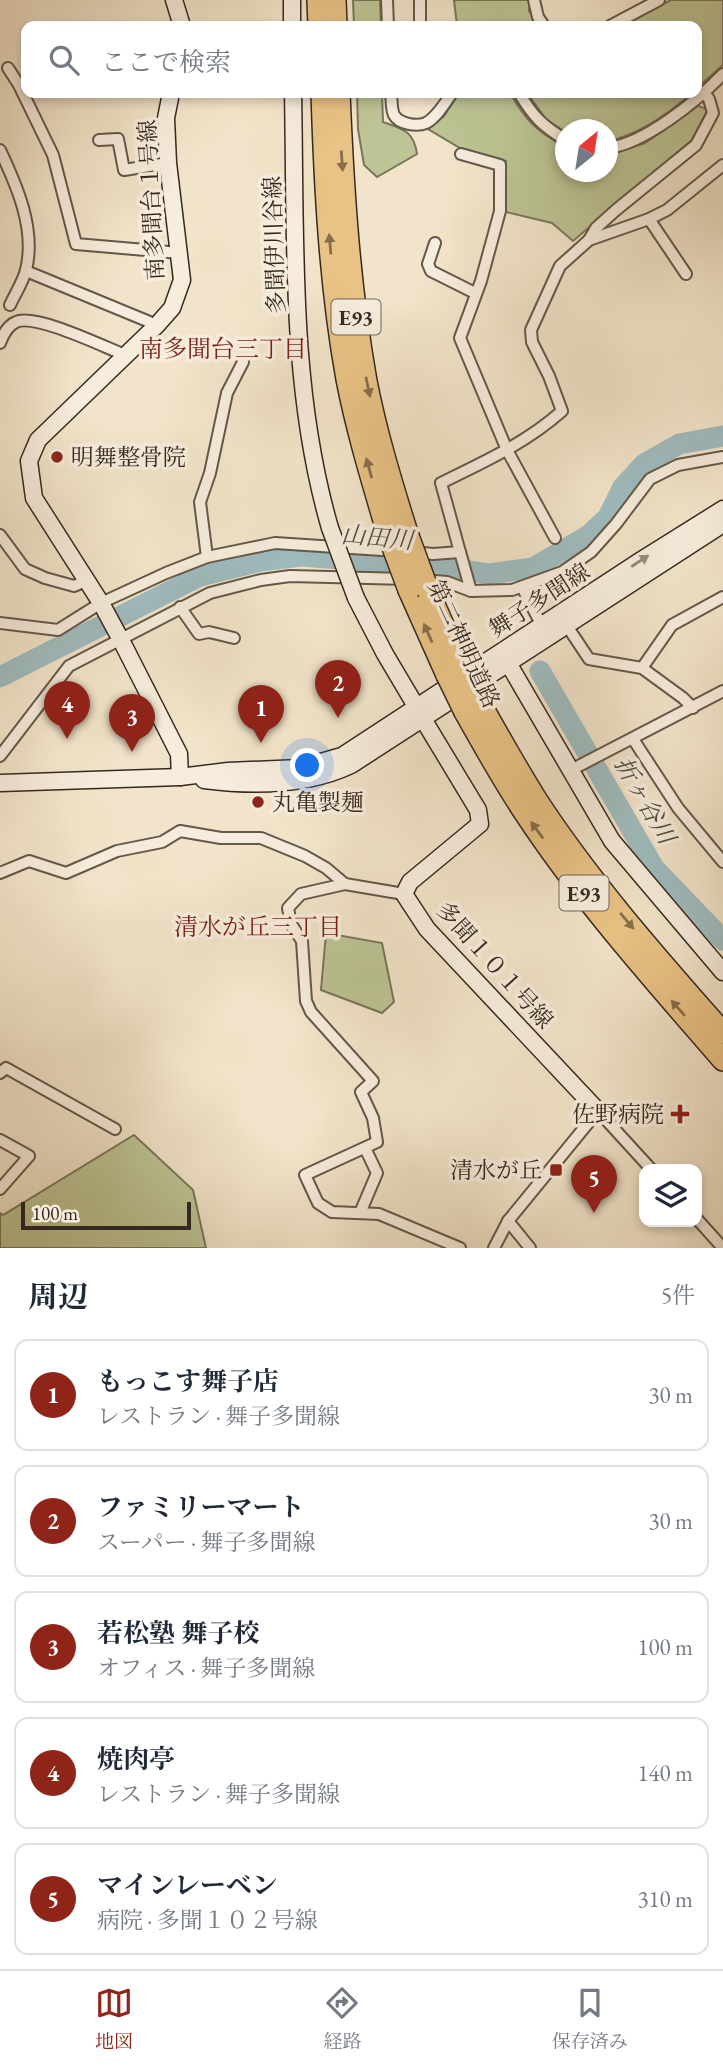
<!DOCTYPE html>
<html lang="ja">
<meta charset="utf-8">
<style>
:root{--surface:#fff;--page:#f2f2f3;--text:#1f2937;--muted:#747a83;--line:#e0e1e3;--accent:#8f2418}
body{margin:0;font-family:"EB Garamond","Noto Serif JP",serif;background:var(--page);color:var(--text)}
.controls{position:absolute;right:21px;bottom:21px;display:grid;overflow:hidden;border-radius:14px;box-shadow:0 4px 10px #0003}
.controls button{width:63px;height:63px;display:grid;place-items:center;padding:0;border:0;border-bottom:2px solid var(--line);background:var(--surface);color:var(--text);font:35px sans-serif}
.compass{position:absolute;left:555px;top:119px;width:63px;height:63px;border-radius:50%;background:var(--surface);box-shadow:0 4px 10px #0003;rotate:30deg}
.scale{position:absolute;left:21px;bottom:18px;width:170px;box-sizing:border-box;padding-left:7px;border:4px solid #35291f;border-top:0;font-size:19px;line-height:24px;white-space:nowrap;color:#35291f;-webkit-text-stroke:5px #f7eddd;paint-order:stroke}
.you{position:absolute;left:308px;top:766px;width:24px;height:24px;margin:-18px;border:5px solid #fff;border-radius:50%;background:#1a73e8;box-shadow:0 0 0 10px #1a73e833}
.badge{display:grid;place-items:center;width:46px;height:46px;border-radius:50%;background:var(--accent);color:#fff;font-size:23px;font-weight:700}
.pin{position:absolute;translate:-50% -58px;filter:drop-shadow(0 2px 4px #0008)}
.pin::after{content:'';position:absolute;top:37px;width:24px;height:21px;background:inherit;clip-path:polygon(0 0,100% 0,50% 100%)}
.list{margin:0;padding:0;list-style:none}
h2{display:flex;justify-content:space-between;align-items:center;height:91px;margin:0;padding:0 28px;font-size:30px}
h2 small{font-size:23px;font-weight:400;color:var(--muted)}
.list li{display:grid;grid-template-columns:46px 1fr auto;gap:21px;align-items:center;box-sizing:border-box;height:112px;margin:0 14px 14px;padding:0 14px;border:2px solid var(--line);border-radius:14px}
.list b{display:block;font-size:26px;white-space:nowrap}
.list p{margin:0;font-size:23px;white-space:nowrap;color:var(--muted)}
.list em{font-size:23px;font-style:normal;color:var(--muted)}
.icon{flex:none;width:38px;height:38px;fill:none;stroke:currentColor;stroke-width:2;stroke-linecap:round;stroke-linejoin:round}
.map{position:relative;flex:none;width:723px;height:1248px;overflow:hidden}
.search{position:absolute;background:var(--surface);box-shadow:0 4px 10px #0003;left:21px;right:21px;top:21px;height:77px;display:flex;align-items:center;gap:18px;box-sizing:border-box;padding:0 24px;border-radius:14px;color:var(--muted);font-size:26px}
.sheet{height:721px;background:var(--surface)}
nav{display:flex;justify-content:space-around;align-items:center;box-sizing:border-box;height:98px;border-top:2px solid var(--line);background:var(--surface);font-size:19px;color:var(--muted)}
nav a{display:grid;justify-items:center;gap:4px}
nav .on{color:var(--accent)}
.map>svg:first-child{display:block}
</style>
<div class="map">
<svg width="723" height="1248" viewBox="0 0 723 1248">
<rect width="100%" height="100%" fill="#f2e4ca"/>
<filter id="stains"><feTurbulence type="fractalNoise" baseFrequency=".00286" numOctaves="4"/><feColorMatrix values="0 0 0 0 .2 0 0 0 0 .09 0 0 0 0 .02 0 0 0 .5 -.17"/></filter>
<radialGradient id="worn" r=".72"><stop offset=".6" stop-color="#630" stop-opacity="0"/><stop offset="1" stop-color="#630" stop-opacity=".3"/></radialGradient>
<g fill="#bdc495" stroke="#79765a" stroke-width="2">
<path d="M353,0h27l1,26h-27z"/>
<path d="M454,0h76l-1,11 10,15h-82z"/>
<path d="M671,0h52v65l-26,23v-62h-77z"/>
<path d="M357,93h25l1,29c20,7 31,9 34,32l-40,23 -13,-12 -6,-36z"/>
<path d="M459,93h51c17,29 25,37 55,54l1,25h42v-17l37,-12 53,-37 10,3 -16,31 -119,101 -21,-18 -46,-11v-51l-46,-13 -32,-19 16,-13z"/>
<path d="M527,93h165c-24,21 -53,42 -84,48v-11h-42l-1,2 -19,-13z"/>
<path d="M326,933l56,10 12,59 -12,11 -61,-23z"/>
<path d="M134,1135l59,55 13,58h-206v-35l3,2z"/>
</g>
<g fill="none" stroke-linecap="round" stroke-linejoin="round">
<g stroke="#9fbcc0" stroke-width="21">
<path d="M540,671l114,197 69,72"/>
<path d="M0,677l200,-101 61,-15 40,-5 144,11 44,7 44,-6 56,-33 19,-18 15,-30 21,-23 35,-20 44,-8"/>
</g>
<g stroke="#64584a" stroke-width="14">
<g id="street">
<path d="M387,0l1,26"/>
<path d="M420,0v26"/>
<path d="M534,0l4,17 6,9"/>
<path d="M610,26l49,-26"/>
<path d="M8,68l11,17 34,70 23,89 104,9"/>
<path d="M391,93c1,7 0,16 3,22 5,9 23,12 32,8 11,-6 19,-20 26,-30"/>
<path d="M519,93c14,23 23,33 47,47"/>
<path d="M99,140l19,-1 6,31 44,-7"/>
<path d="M608,148c36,-4 89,-47 115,-74"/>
<path d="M0,150c17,36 36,79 26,120 -3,12 -11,24 -16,35"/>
<path d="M461,154l39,11v46l-19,70 -21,57 47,112 48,88"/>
<path d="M649,219l37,55"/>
<path d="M589,240l7,-12 20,-18 80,-65 17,-32 -4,-14 -5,-6"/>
<path d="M435,243l-7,21 3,7 44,22"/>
<path d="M26,271l131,54"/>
<path d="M0,343c3,-8 7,-17 16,-21 19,-9 88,25 109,33"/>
<path d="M0,535l25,34 20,9 29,8 12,-5"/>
<path d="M413,552l20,2 27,-2 -19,-69c43,-21 85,-40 121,-72l-13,-35 -17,-34 -1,-12 29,-64 29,-26 60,-21 18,-9 56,-45"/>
<path d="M460,552l11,39"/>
<path d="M207,557l-7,-55 10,-29 17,-80 16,-31"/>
<path d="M423,580l24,2 24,9 41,-1 50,-18 29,-20 25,-28 34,-45 28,-14 45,-8"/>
<path d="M522,587l20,39"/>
<path d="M180,607l19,27 10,-2 25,6"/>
<path d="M563,620l26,39 53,9 41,30 10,10"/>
<path d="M0,623l58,7 43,-27 65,-30 41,-16 68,-14 122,8"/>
<path d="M642,668l30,-43 51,-28"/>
<path d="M633,739l45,69 45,54"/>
<path d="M0,756l69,-90 141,-73 51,-13 29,-4 117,3"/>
<path d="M569,771l154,-80"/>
<path d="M0,873l29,-12 37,12 51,-22 45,-9 18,-11 41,7h40l44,18 21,12 19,16 59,10"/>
<path d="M345,884l-44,10 -13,14 3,16 11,17 4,60 5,11 62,69 -12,11 12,26 4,24 -72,33 13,28 14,9 47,2 81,34"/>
<path d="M0,1073l6,-5 109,61"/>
<path d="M0,1140l29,16 -29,33"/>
<path d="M360,1213l17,-40 -12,-25"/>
<path d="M697,1219l26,29"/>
<path d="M508,1221l22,27"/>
<path d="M494,1248l14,-27 90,-110 53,58"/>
</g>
</g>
<g stroke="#35291f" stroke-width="19">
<g id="secondary">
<path d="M174,0l8,26"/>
<path d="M292,0v26"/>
<path d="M171,93l-5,25 2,45 14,117 -10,28 -15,17 -119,115 -9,21 5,37 67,105 20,37 58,114 1,23"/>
<path d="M293,93c3,145 -4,294 37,435"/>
<path d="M356,598l29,56 32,54"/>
<path d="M504,656l108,185 111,131"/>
<path d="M423,719l55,91 2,14 -70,58 -6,12 23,35 171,182"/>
<path d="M204,780c47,6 103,6 147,-15l372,-241"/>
<path d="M0,783l180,-6 48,-6 72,-3 42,-12 298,-195 83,-52"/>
</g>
</g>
<g stroke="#35291f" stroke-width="24">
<g id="highway">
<path d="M318,0l1,26"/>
<path d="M335,0l1,26"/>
<path d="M322,93c3,95 8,192 25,286 10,52 26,104 41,155"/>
<path d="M339,93c4,96 10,193 27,288 10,52 26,104 42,155"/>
<path d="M409,590l38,85"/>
<path d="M429,593l32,73"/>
<path d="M480,703c19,34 38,68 59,101 54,82 120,156 184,229"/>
<path d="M465,712c19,34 38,68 60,101 58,88 129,167 198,247"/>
</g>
</g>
<use href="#street" stroke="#f7eddd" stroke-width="10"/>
<use href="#secondary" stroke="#f7eddd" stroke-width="16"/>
<use href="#highway" stroke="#e9c285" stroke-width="21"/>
<g stroke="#35291f" stroke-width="19" stroke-linecap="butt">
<path id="secondary-bridge" d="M330,528l26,70"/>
</g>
<g stroke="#35291f" stroke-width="24" stroke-linecap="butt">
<g id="highway-bridge">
<path d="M388,534l21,56"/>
<path d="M408,536l21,57"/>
<path d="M461,666l19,37"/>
<path d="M447,675l18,37"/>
</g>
</g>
<use href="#secondary-bridge" stroke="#f7eddd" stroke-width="16"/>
<use href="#highway-bridge" stroke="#e9c285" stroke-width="21"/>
</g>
<defs><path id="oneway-solid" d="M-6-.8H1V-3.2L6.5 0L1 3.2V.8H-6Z" transform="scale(1.75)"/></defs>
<g fill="#866e4d">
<use href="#oneway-solid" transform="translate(342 161) rotate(86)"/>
<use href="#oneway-solid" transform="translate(330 244) rotate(-95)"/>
<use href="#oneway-solid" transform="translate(368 387) rotate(78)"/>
<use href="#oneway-solid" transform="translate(369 468) rotate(-105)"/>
<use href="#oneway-solid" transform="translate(428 633) rotate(-114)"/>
<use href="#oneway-solid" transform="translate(537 830) rotate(-126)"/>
<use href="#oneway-solid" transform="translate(627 921) rotate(50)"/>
<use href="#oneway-solid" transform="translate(678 1008) rotate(-131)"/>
</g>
<use fill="#968b7e" href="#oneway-solid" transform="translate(640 561) rotate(-33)"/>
<g fill="#8f2418" stroke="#f7eddd" stroke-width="2.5">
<circle cx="57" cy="457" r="7"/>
<circle cx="258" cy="802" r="7"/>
<path d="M676.5 1103.5h7v7h7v7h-7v7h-7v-7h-7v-7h7z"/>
<rect x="549" y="1163" width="14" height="14" rx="3.5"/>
</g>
<g text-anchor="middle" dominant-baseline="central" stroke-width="7" stroke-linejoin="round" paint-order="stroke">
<g fill="#f7eddd" stroke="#6f6458" stroke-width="2">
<rect x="331.5" y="299.5" width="49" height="35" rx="5"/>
<rect x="559.5" y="875.5" width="49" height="35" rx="5"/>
</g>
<g font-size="21" font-weight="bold" fill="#35291f">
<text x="356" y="317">E93</text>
<text x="584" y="893">E93</text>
</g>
<g font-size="23" fill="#35291f" stroke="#f7eddd">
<text transform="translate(151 200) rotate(-93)">南多聞台１号線</text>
<text transform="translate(274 245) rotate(-92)">多聞伊川谷線</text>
<text transform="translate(539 600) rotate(-33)">舞子多聞線</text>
<text transform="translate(464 644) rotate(65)">第二神明道路</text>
<text transform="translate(495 965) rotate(48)">多聞１０１号線</text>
</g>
<g font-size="23" fill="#35291f" stroke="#f7eddd" text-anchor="start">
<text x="71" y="457">明舞整骨院</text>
<text x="272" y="802">丸亀製麺</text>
<text x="664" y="1114" text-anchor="end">佐野病院</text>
<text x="542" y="1170" text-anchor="end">清水が丘</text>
</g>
<g font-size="24" fill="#7a1f14" stroke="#f7eddd">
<text x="223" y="348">南多聞台三丁目</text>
<text x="258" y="926">清水が丘三丁目</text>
</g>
<g font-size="24" font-style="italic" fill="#504e47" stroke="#f7eddd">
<text transform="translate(377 537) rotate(5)">山田川</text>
<text transform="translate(645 800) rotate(60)">折ヶ谷川</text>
</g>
</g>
<rect width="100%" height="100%" filter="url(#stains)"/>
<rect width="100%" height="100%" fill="url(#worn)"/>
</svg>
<div class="controls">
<button><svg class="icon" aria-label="layers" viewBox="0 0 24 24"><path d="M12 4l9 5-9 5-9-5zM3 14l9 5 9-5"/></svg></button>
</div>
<svg class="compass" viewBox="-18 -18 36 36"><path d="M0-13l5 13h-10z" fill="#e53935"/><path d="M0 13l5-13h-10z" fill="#747a83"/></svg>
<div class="scale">100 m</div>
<div class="you"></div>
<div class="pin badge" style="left:261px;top:743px">1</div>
<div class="pin badge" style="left:338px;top:718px">2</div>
<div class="pin badge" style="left:132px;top:752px">3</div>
<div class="pin badge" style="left:67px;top:739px">4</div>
<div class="pin badge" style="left:594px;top:1213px">5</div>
<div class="search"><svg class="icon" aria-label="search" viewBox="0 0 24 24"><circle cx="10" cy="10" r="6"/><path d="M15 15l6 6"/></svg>ここで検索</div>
</div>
<section class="sheet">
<h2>周辺<small>5件</small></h2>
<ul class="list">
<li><span class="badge">1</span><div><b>もっこす舞子店</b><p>レストラン · 舞子多聞線</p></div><em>30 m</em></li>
<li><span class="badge">2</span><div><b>ファミリーマート</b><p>スーパー · 舞子多聞線</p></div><em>30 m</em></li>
<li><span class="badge">3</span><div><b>若松塾 舞子校</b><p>オフィス · 舞子多聞線</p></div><em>100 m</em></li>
<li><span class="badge">4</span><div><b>焼肉亭</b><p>レストラン · 舞子多聞線</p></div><em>140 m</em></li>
<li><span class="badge">5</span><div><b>マインレーベン</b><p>病院 · 多聞１０２号線</p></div><em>310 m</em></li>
</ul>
</section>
<nav>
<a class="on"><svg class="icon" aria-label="map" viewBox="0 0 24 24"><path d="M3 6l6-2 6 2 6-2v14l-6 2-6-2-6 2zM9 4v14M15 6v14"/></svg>地図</a>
<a><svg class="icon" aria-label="directions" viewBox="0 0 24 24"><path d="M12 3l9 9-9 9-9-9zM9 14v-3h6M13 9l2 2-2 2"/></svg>経路</a>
<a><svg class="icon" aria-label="saved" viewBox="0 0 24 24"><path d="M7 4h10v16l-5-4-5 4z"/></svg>保存済み</a>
</nav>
